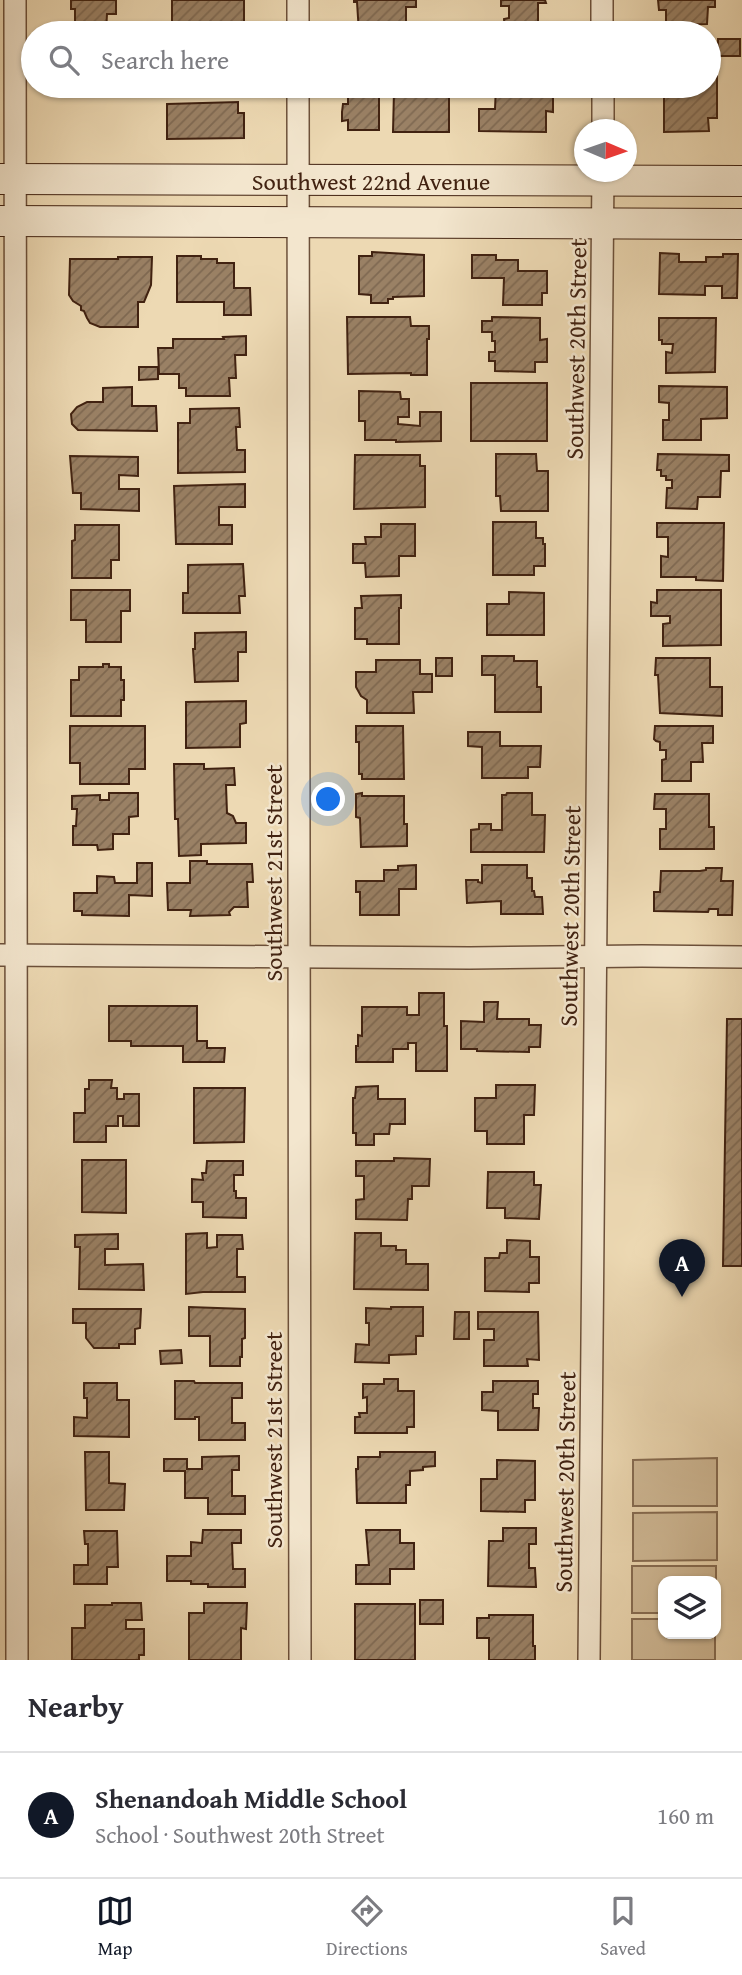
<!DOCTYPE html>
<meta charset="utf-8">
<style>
:root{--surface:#fff;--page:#f2f2f3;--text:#2b2b33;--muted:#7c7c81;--line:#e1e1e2;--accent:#111827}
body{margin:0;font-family:"Gentium Book Plus",serif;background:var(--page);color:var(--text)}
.controls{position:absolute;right:21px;bottom:21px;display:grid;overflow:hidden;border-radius:14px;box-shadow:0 2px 5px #0004}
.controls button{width:63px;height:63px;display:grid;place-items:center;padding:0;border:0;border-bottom:2px solid var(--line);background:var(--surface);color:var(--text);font:35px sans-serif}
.compass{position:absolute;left:574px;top:119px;width:63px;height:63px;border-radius:50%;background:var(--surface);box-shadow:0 2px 5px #0004;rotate:92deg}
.you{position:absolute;left:329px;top:800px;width:24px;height:24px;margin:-18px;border:5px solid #fff;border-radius:50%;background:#1a73e8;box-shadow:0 0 0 10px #1a73e833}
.badge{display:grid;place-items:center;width:46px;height:46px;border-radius:50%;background:var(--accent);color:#fff;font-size:23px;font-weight:700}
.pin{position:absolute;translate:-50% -58px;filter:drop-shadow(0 2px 4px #0008)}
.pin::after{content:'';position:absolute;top:37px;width:24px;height:21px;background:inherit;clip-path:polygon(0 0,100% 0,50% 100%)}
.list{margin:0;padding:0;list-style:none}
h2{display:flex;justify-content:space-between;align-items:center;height:91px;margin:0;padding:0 28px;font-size:30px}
h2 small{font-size:23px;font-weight:400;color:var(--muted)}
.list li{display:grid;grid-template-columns:46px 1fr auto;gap:21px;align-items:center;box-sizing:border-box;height:126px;padding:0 28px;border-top:2px solid var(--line)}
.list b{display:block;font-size:26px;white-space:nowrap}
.list p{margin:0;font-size:23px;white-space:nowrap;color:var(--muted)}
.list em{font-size:23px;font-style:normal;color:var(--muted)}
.icon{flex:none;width:38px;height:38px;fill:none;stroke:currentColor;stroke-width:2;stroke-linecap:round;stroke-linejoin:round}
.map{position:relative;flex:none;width:742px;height:1660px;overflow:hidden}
.search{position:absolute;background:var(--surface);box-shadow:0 2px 5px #0004;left:21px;right:21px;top:21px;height:77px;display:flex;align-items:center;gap:18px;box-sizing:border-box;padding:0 24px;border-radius:38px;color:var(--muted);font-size:26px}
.sheet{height:217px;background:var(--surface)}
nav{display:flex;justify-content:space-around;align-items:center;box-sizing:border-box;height:98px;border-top:2px solid var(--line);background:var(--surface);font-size:19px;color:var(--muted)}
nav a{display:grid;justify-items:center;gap:4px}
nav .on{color:var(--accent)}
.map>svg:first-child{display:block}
</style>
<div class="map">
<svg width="742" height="1660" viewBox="0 0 742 1660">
<defs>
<pattern id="building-hatch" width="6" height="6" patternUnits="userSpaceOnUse" patternTransform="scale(1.75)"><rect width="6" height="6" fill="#9a8165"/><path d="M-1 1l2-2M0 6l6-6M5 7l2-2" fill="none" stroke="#7f6952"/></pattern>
</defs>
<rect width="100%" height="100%" fill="#edd9b3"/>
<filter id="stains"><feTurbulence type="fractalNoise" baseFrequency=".00286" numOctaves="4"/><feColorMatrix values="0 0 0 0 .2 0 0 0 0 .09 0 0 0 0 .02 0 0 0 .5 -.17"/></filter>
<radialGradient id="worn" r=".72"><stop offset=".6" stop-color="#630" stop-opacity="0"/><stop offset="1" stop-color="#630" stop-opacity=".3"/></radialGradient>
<g fill="#d0ba97" stroke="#886e54" stroke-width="2">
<path d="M717,1458v48h-84v-46z"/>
<path d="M717,1512v48l-84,1v-48z"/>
<path d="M632,1566h84v15h-53v32h-31z"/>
<path d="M632,1619h31v15h52v26h-83z"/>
</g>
<g fill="url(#building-hatch)" stroke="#412211" stroke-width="2">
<path d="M71,0h45v14h-9l-1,19h-31v-24h-4z"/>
<rect x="172" y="0" width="72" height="33"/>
<path d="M354,0h62v7h-10v16h-7v10h-40l-2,-31h-3z"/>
<path d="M501,0h44l1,3h-8v30h-33l-1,-14 5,-1v-12h-8z"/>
<path d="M658,0h57v7h-7l-1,17 -41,1v-15h-7z"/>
<rect x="718" y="39" width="22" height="17"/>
<path d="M717,68v50h-9l1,13 -45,1v-46h45v-17z"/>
<rect x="160" y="86" width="83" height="7"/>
<path d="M342,86h37v44h-31v-10l-6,1v-9l1,-8h5v-16h-6z"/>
<path d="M392,86h57v46h-56l1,-41h-2z"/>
<path d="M496,86h51v10l6,1v15l-7,-1v21l-67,-1v-22h16z"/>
<path d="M238,102v11h6v25l-77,1v-35z"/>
<path d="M372,252l52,3v41l-31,1v2h-5v4h-17v-8l-12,-1v-38h13z"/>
<path d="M660,253l19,1v8h27v-5h17v-3h15l-1,44h-15v-12h-17v9l-46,-1z"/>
<path d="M472,255h24v5h22v11h29v22h-5v12h-39l1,-27h-32z"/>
<path d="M177,256h24v3h16v4h17v25h16l1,27h-27v-13h-47z"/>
<path d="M118,257h34l-1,28 -7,17h-6v25h-38l-10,-4 -3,-5 -3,-7 -3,-1v-4l-8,-5 -4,-6 1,-36h48z"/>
<path d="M347,317h63l1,9h18v13h-2v36h-16v-2l-63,1z"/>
<path d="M492,317l48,1v22l7,-1v23h-12v10l-40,-1v-10h-6v-9h6v-11h-3v-9h-10v-11h10z"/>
<path d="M659,318h57l-1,54 -49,1v-21l6,1 1,-9h-11v-4h-3z"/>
<path d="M246,336v19h-11l1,23h-7l1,18h-44v-8h-7v-14h-20l-1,-26h15v-9h51l-1,-2z"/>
<path d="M139,367h19v12l-19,1z"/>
<rect x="471" y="383" width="76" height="58"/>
<path d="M659,386l68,1v31l-26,1v21h-38v-20h6v-17l-10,-1z"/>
<path d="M132,387v19h24l1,25 -79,-1 -6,-6 -1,-10 6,-7 10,-5h16v-14z"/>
<path d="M359,391l41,1 1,7h8v18h-11v7l22,2v-14h21v29l-45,1v-2h-31v-19h-6z"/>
<path d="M239,408l1,19h-4l1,23h8v22l-67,1v-50h12v-14z"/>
<path d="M496,454h40l1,17h11v40h-47l-1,-15h-4z"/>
<path d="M658,454l71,1v16h-8l-1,26h-22l-1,12 -31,-1 1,-20h5v-8h-6v-4h-5v-6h-4z"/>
<path d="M355,455h65v11h5v41l-71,2z"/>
<path d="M70,456l68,1v19l-19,-1v14h20v22l-58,-2v-16h-8z"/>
<path d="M245,484v23h-26v18h13v19h-56l-2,-58z"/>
<path d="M493,522h43v16h7v6h2v22h-11v9h-41z"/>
<path d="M657,523h67l-1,58 -27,-1v-3h-35v-21l7,1v-20h-11z"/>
<path d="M381,524h34v32h-16v20l-33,1 -1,-14h-12v-19h13l-1,-7h16z"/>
<path d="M75,525h44v35h-8v18h-39v-37l3,-1z"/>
<path d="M243,564l2,32h-6l1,17h-57v-20h5v-28z"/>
<path d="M71,590h59v21h-9v31h-35v-22h-15z"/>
<path d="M657,590h64v55l-58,1v-22l7,-1v-7h-19v-14l6,1z"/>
<path d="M509,592l35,1v42h-57v-31h22z"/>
<path d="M401,595v13h-2v36h-32v-5h-12v-31h7l-1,-12z"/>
<path d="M246,632v20h-8v29l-43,1 -2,-33h2v-16z"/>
<path d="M482,656h32v5h23v26h4v25h-46v-37h-13z"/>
<rect x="436" y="658" width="16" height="18"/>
<path d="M656,658h54v29h12v29l-62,-3 -2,-38h-3z"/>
<path d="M376,660h44v14h12v18h-19l1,21h-47v-13l-6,-4 -5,-9v-15h20z"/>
<path d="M103,664h6v3h12v13h3v20h-3v16h-50v-36h8v-13h24z"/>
<path d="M246,701v22l-6,1v23l-54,1v-46z"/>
<path d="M70,726h75v43h-16v15h-49v-21h-10z"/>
<path d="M356,726h47l1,53h-42v-5h-3v-32h-3z"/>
<path d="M655,726h58v17h-11l1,19h-12v19h-29v-21l4,-1v-9h-6v-8l-4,-1 -2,-2z"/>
<path d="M468,732h32v14h41l-1,21h-12v11h-46v-31l-14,-1z"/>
<path d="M174,764h30v5l30,-1 1,17h-9l1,28 6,3 3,7h10v20l-45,1v11l-22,1 -1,-37h-3z"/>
<path d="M109,793h29v23l-9,1v17h-16v15l-15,1 -1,-5h-24v-19h3l1,-17h-5v-13l28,-1v5h9z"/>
<path d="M362,793v3h42v28h3v22l-46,1 -1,-29 -4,-1v-23z"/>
<path d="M507,793h25v22h13l-1,37h-73v-22l8,-1v-5h12v6h11v-35h4z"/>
<path d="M655,794h54v33h5v22h-54v-20h6v-20h-12z"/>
<path d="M190,861h17v3h45l1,18h-6l1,25h-14l-5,5 1,3 -40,1 1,-6h-23l-1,-27h23z"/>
<path d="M137,863h15v33l-23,-1v21l-47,-1v-4h-8v-18h23v-17l17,1 1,6h22z"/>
<path d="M416,865v24h-17v26h-39v-23h-4v-11h28v-11h14v-4z"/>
<path d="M482,865h45v13h5v13h2l1,6h7l1,17h-42v-13l-34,2 -1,-23h12v2l4,1z"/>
<path d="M706,868h16l-1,13h12l-1,34h-14v-6h-9l-1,3 -54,-1v-19h6l1,-21h39l6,-1z"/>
<path d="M419,993h25v33h3v45h-31v-28h-8v6h-15v13h-37v-16h2v-11l4,1v-29h45v8h12z"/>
<path d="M484,1002h14l-1,17h32v6h12l-1,22h-11v5l-52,-1v-2h-16v-28l23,1z"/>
<path d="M109,1006h88v35h10v7h18l-1,14h-41v-16h-52v-5h-22z"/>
<path d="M727,1019h15v247h-19z"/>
<path d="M89,1080h23l-1,8h6v11h7v-5h15v32h-16v-10h-5v10h-12v16h-32v-29h11v-24h4z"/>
<path d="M496,1085h39l-1,30h-10v29h-37v-13h-12v-33h21z"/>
<path d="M378,1086v13h27v25h-15l-1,10h-15v11h-18v-12h-3v-35h2l1,-11z"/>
<path d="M194,1088h51l-1,54 -50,1z"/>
<path d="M394,1158l36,1 -1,27h-17v13h-4l-1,21 -51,-1v-19l8,-1v-23h-8v-15h38z"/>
<path d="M82,1160h44v53l-44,-1z"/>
<path d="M207,1161h36v14h-9v16h2v7h10v20l-43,-1v-15h-11v-23l11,1 -1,-7h4z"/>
<path d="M488,1172h46v13h7l-2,34 -34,-1v-10h-18z"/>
<path d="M207,1233v15l10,-1v-12h25l1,14h-6v28h8v15h-42l-17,2v-60z"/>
<path d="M355,1233h26v13h15v4h10v14h22v26l-74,-1z"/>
<path d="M118,1234v15h-13v16l38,-1 1,26 -65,-1 1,-42h-5v-12z"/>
<path d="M507,1240l23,1v16h9v26h-10v9l-44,-1v-33h14l1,-5h7z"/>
<path d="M189,1307l56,2v29l-3,1v18h-2v9h-30v-30h-21z"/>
<path d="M391,1307h32v29h-7v18l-27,1v8l-34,-1 1,-18 13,1v-22h-3v-15l25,1z"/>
<path d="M73,1309h68l-1,19 -5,1v15h-16v4h-25l-8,-10v-15h-13z"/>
<path d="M455,1312h14v27h-15z"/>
<path d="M478,1312h60l1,48 -12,-1 1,7h-44v-26h10v-11h-16z"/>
<path d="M181,1350l1,13 -21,1 -1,-13z"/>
<path d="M384,1379h14v12h16v36h-7v6h-52v-16h5l-1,-4h8v-16l-4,1v-14h21z"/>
<path d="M175,1381h19l1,2h47v15h-10v25h13v17h-46v-23h-4v2h-20z"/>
<path d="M493,1381h45v13h-5v14h6l-1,22h-40v-19l-16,-1v-18h11z"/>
<path d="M84,1383h33v17h12v37l-55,-1v-19l13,1v-20h-3z"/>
<path d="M85,1452h24v31l16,1 -1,26h-38z"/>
<path d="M380,1452h55v14l-12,1v3l-13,1v14h-4v18h-49l-1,-34h2v-12h22z"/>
<path d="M239,1456v14h-7v26h13v18h-37v-16h-23v-27h-21v-12h23v10h15v-12z"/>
<path d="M497,1460l38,1v39h-10v12l-44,-1v-32h16z"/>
<path d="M503,1528h33v16h-7v24h6l1,19 -48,-1 1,-45h14z"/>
<path d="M203,1530h38v13h-9l1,26h12v18h-37v-3h-17v-3h-24v-25h24v-14l11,1z"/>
<path d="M366,1530h34v13h14v26h-24v15h-34v-19h13z"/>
<path d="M84,1531h33l1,36h-11v17h-33v-19h14v-21h-3z"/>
<rect x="420" y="1600" width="23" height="24"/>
<path d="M112,1603h29l1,17h-16v9h18v26h-5v5h-67v-32h13v-23h27z"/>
<path d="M204,1603h43l-1,26 -5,-1v32h-52v-47h15z"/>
<rect x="355" y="1604" width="60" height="56"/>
<path d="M489,1615h44v31h2v14h-46v-22h-12v-20h12z"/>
</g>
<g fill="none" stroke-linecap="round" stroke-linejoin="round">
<g stroke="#6c503a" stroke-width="24">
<g id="street">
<path d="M15,0l2,1660"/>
<path d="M298,0v33"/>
<path d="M602,0v33"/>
<path d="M298,86l2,1574"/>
<path d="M603,86v44"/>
<path d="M0,955l470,3 172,-2 100,1"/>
<path d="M589,1660l14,-1488"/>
</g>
</g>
<g stroke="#412211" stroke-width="32">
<g id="secondary">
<path d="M0,179l742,2"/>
<path d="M0,221l742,3"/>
</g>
</g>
<use href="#street" stroke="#f3e6ce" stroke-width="21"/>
<use href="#secondary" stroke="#f3e6ce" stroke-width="30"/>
</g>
<g text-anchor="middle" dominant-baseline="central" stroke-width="5" stroke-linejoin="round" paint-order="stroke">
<g font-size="24" fill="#412211" stroke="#f3e6ce">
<text x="371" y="181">Southwest 22nd Avenue</text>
<text transform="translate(576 349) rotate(-89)">Southwest 20th Street</text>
<text transform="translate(273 873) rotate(-90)">Southwest 21st Street</text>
<text transform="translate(570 916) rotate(-89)">Southwest 20th Street</text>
<text transform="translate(273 1440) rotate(-90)">Southwest 21st Street</text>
<text transform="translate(565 1482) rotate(-89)">Southwest 20th Street</text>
</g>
</g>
<rect width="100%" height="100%" filter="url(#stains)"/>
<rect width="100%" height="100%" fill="url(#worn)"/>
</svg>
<div class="controls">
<button><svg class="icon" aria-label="layers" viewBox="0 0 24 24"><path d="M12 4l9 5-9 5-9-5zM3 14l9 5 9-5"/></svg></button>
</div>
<svg class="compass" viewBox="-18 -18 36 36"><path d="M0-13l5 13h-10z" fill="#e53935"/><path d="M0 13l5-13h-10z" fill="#7c7c81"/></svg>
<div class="you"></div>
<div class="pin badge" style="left:682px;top:1297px">A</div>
<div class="search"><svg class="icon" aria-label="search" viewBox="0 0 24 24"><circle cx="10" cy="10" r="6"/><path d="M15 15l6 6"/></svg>Search here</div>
</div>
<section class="sheet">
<h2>Nearby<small></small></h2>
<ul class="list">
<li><span class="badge">A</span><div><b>Shenandoah Middle School</b><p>School · Southwest 20th Street</p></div><em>160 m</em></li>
</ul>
</section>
<nav>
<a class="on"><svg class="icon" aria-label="map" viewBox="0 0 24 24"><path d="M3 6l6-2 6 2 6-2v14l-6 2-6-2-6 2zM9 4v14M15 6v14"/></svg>Map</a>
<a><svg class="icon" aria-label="directions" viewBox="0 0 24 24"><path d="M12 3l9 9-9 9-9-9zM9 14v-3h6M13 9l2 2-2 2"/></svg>Directions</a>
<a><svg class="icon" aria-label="saved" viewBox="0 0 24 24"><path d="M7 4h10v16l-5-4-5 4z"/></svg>Saved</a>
</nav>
